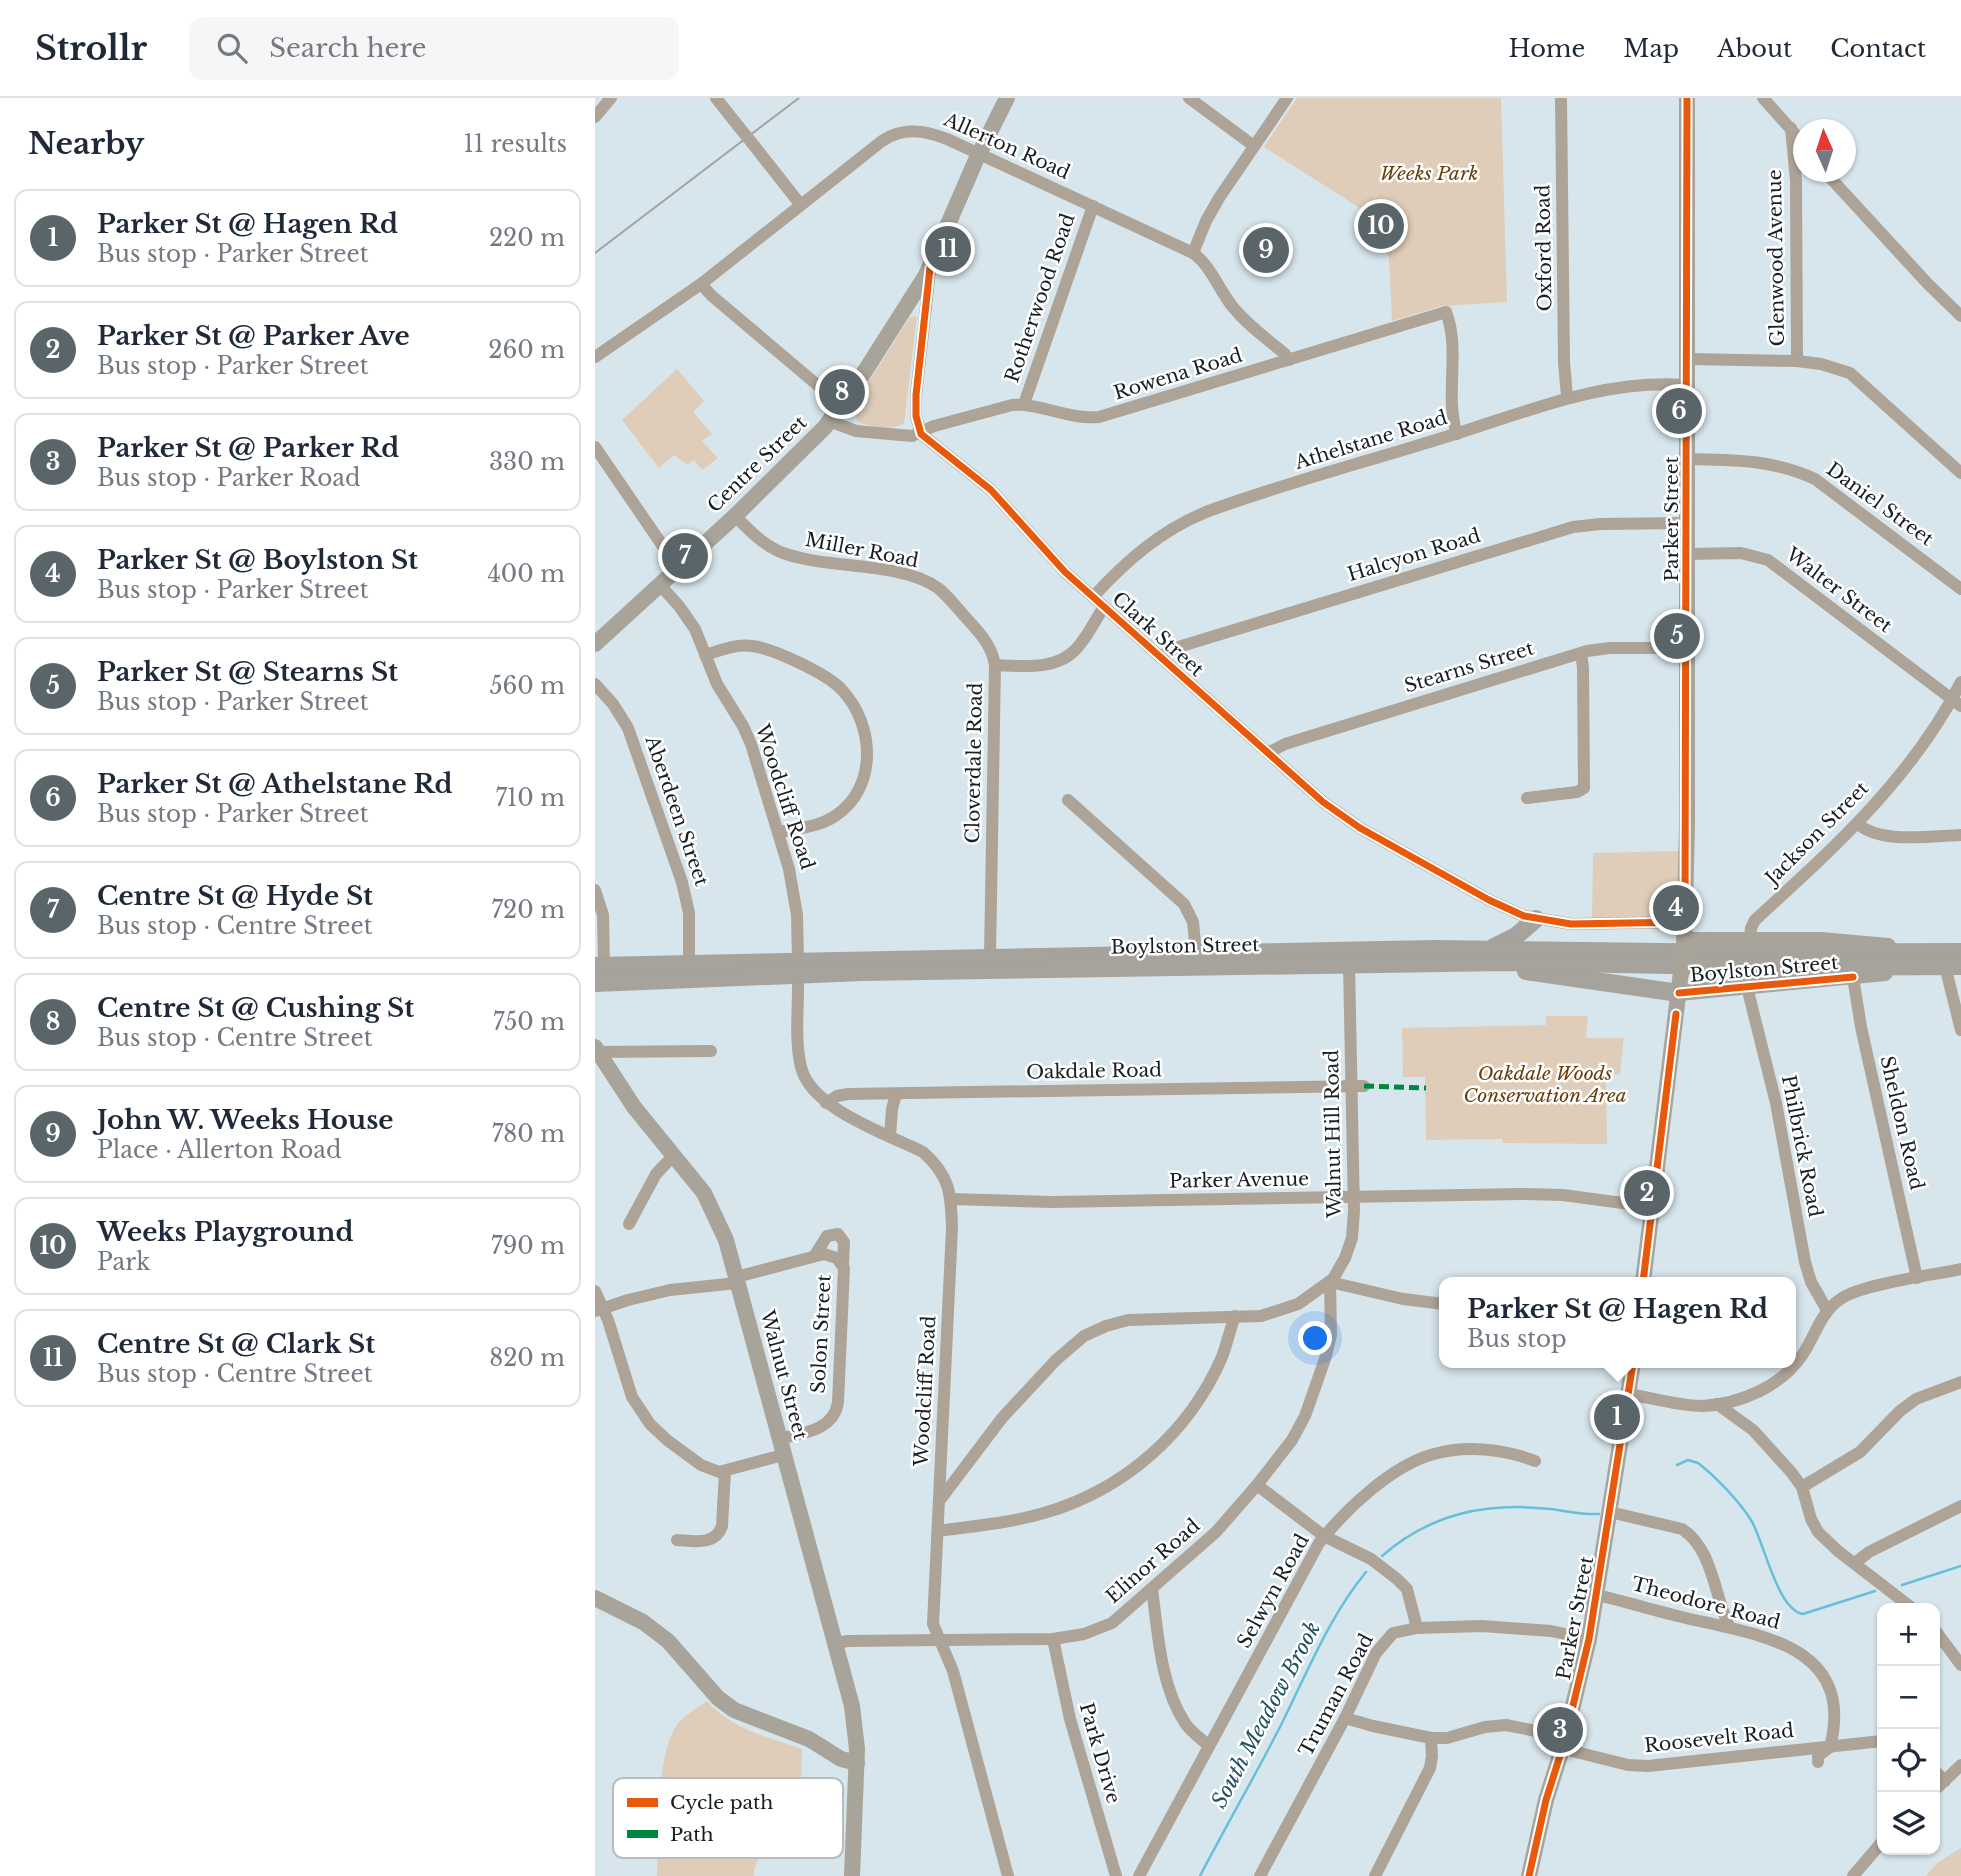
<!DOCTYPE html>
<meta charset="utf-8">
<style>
:root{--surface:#fff;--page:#f6f6f7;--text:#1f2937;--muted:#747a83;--line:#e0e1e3;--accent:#5a6569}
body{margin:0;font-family:"Libre Baskerville",serif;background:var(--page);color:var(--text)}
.controls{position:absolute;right:21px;bottom:21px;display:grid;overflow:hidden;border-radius:14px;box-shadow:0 2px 5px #0004}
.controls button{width:63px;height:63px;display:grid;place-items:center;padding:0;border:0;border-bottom:2px solid var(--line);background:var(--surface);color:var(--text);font:35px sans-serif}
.compass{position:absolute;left:1198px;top:21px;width:63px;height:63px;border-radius:50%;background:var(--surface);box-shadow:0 2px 5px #0004;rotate:357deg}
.you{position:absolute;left:721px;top:1241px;width:24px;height:24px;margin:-18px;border:5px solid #fff;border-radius:50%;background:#1a73e8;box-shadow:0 0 0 10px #1a73e833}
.badge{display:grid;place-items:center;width:46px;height:46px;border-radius:50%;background:var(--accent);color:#fff;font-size:23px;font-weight:700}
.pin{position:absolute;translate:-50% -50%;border:4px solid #fff;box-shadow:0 2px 7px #0006}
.popup{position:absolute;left:844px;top:1179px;width:357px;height:91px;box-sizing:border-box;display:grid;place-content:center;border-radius:14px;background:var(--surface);filter:drop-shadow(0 2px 5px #0005);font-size:23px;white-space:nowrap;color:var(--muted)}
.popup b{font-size:26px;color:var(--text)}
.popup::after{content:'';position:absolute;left:50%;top:100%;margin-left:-14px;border:14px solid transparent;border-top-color:var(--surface)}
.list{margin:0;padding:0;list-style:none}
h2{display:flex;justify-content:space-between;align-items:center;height:91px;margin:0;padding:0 28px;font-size:30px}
h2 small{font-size:23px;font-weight:400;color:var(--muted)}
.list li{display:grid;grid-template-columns:46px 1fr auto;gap:21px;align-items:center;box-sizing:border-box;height:98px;margin:0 14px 14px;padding:0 14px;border:2px solid var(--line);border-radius:14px}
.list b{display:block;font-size:26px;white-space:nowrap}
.list p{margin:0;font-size:23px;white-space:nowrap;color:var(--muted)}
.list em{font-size:23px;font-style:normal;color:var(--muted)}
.icon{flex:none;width:38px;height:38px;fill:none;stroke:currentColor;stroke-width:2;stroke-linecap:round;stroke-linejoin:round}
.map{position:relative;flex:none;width:1366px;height:1778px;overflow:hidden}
header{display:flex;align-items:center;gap:42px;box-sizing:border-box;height:98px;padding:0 35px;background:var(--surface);border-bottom:2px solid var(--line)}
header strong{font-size:33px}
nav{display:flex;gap:38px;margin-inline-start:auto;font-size:24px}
.search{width:490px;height:63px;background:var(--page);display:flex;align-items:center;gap:18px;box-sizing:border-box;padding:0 24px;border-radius:14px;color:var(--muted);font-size:26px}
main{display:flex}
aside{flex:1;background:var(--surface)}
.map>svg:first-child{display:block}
</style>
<header>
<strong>Strollr</strong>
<div class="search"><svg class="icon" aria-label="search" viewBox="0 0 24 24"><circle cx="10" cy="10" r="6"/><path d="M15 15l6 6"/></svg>Search here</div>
<nav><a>Home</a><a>Map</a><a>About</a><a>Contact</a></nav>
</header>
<main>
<aside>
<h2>Nearby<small>11 results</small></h2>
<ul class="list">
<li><span class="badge">1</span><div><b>Parker St @ Hagen Rd</b><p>Bus stop · Parker Street</p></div><em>220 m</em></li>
<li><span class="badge">2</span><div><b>Parker St @ Parker Ave</b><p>Bus stop · Parker Street</p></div><em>260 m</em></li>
<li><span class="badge">3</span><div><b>Parker St @ Parker Rd</b><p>Bus stop · Parker Road</p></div><em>330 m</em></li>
<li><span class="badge">4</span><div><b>Parker St @ Boylston St</b><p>Bus stop · Parker Street</p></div><em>400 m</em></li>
<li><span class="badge">5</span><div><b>Parker St @ Stearns St</b><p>Bus stop · Parker Street</p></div><em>560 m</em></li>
<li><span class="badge">6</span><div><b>Parker St @ Athelstane Rd</b><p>Bus stop · Parker Street</p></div><em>710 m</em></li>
<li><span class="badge">7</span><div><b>Centre St @ Hyde St</b><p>Bus stop · Centre Street</p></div><em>720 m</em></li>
<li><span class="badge">8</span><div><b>Centre St @ Cushing St</b><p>Bus stop · Centre Street</p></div><em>750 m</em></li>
<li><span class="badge">9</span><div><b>John W. Weeks House</b><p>Place · Allerton Road</p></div><em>780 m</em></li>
<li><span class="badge">10</span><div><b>Weeks Playground</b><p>Park</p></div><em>790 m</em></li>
<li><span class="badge">11</span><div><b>Centre St @ Clark St</b><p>Bus stop · Centre Street</p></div><em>820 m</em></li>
</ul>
</aside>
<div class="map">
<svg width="1366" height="1778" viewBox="0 0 1366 1778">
<rect width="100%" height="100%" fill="#d7e6ec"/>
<g fill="#dfcdb9">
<path d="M702,0h204l6,204 -66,4 -49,15 -3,-63 -26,-48 -99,-63z"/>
<path d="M322,218l-13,108c-14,6 -33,4 -47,-3l-2,-18 55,-86z"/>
<path d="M82,271l27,32 -11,11 19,22 -10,7 16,17 -16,12 -8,-10 -7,5 -13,-10 -15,13 -37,-48z"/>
<path d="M1086,753l-3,51 -3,9 -13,6 -70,2 1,-66z"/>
<path d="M951,918h42l-2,22h38l-4,36 -14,1 1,69 -104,-1 -1,-4 -76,1 -1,-63h-22l-1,-49 144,-3z"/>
<path d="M112,1603c24,28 61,36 95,48l-3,106c-22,-1 -44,-9 -45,21h-97c2,-39 -2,-127 23,-155 8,-8 18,-14 27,-20z"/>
<path d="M1366,1750v28h-35l11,-13z"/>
</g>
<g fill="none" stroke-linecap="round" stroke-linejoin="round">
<g stroke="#68bfda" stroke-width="2.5">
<path d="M1082,1367l11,-5 10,3c17,13 42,39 53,57 13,21 26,90 52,94l72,-23"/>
<path d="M787,1458c49,-43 105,-54 168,-47 17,2 32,6 49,5"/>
<path d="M1307,1487l59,-19"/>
<path d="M605,1778c26,-50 55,-100 81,-151 26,-52 48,-108 85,-153"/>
</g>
<g stroke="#aea397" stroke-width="12">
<path d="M121,0l23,29"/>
<path d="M594,0l65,48"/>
<path d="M966,0l3,264 3,35"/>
<path d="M1168,0l41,46"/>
<path d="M0,19l16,-19"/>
<path d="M157,45l48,61"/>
<path d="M1230,74l103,112 33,32"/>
<path d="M598,155l13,-32 13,-23 68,-100"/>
<path d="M335,173l-14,124v21l5,18 70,56 74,82 258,230 37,26 129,72 35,16 47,8 114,-2"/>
<path d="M106,186l11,12 129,109"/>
<path d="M0,259l106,-73 181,-143c21,-14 42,-11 65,-2l246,114c18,13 25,35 39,53 15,19 34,32 53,48l4,6"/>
<path d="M1092,261l110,2 -1,-180 -5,-53"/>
<path d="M1202,263l24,3 29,9 111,100"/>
<path d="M429,306l69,-198"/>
<path d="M234,323l27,10 56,5 22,-10 78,-21c30,-2 56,15 87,12l347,-105c15,39 -2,83 11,122"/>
<path d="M0,349l74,108 11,12"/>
<path d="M1091,361c48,1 85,0 129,20l146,110"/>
<path d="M140,418c16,16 30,31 51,38 44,15 116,8 152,34 11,9 20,21 30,32 12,13 24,26 27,45l-5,292"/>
<path d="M1091,456l55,-1 27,7 193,146"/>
<path d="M65,487l19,21 16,23 22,55 26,42 8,18 38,125 8,46 1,45"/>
<path d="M498,499c33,-36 67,-66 113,-85 76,-28 156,-49 233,-73 84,-25 158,-60 248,-54"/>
<path d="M110,557c16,-5 30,-11 47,-9 20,2 76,28 90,44 33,35 36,98 -7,126 -16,11 -37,12 -56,16"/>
<path d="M565,559l15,-9 398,-121 27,-3 86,-1"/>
<path d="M400,567c27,1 62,6 82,-17 11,-12 18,-28 27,-41"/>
<path d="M0,586l18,20 15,24 54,154 7,31v49"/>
<path d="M673,655l17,-9 302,-93 23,-3h76"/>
<path d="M932,700l50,-6 7,-4 -1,-120 -2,-15"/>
<path d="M473,702l116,104 9,18 3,31"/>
<path d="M1263,726c23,20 73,12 103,11"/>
<path d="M0,792l8,25 1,50"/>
<path d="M1155,843l1,-13 4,-8c78,-71 158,-143 206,-238"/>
<path d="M1350,868l16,64"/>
<path d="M203,876c1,30 -4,64 3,93 10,42 86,67 122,85 27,24 28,41 29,76l-19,396 20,47 55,205"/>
<path d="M1258,879l8,50 56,251"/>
<path d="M1152,889l29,116 29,159 6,20 16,28"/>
<path d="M0,954l116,-1"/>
<path d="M231,1005l11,-7 11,-2 516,-8"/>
<path d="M295,1038l2,-27 4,-15"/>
<path d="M357,1101l100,3 469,-8 42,1 89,12"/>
<path d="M34,1126l27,-50 18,-19"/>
<path d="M220,1157l12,-19 11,-2 6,8 -1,22"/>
<path d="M141,1179l88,-23 13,4 7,10 -6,134c-4,29 -36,31 -59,37"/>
<path d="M0,1193l13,29 24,77 18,27 17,16 34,25 18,7 64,-17"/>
<path d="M0,1213l33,-11 42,-10 67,-7"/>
<path d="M1034,1296c23,4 50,12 73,12 39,-2 80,-20 101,-52 13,-20 18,-43 39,-56 22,-14 91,-23 119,-29"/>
<path d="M1122,1306l36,26 38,42 11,15 9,32 7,13 20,19 74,57"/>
<path d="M662,1387l67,51 47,23 26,20 10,10 10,39"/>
<path d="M1207,1389l58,-35 40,-41 16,-12 45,-17"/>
<path d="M345,1402l62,-82 54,-58 28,-24 22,-10 22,-6 133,-4 37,-12 35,-25 12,-21 7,-20 2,-27 -5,-247"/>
<path d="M1015,1414l72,17c31,20 32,66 47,97"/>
<path d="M344,1433c35,-5 71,-8 105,-18 80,-23 145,-80 178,-156 5,-13 8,-28 13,-41"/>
<path d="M82,1442c17,1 38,6 45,-14l3,-55"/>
<path d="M1260,1465l14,-11 92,-46"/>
<path d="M557,1491c6,43 8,96 33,134 6,9 15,15 24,23"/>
<path d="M1002,1497c30,7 59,16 89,23 73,17 170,27 144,129l-12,9v6"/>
<path d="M1340,1532l26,35"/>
<path d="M458,1541l17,80 46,157"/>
<path d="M240,1545l13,-2 205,-2 31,-5 28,-11 104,-91 41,-47 35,-45 13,-24 20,-57 6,-24 -1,-53 73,17 41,5"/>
<path d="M750,1620l28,8 58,12h16l38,-11 21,-2 50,10 16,16 56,14 20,1 234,-25"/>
<path d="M1340,1673l10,10"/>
<path d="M1340,1692l26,-25"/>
<path d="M544,1778l180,-333c26,-33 73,-78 115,-89 32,-9 70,-5 101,7"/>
<path d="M665,1778l85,-158 31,-65 17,-20 24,-5 65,-2 69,5 38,8"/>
<path d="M780,1778l55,-108 2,-12 -1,-18"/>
<path d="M1258,1778l29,-34"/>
</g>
<g stroke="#a9a499" stroke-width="16">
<path d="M0,546l140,-128 90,-89 40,-56 61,-96 50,-115 31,-62"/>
<path d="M1090,842h136l67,6"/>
<path d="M1089,847l3,-117v-730"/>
<path d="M1084,895l206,-20"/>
<path d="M0,949l39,60 70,86 22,47 126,466 5,43 -5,127"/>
<path d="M1048,1184l38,-310"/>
<path d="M0,1500l48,24 25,19 50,57 16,12 75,29 32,20 16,4"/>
<path d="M934,1778l17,-76 18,-57 25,-104 44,-276"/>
</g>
<g stroke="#a6a29c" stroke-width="18">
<path d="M899,849l22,-11 20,-17"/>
<path d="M0,868l839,-17 305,4 222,-1"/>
<path d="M931,873l153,22"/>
<path d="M0,885l267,-11 643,-10 271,5 185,-1"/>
</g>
<path stroke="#a3a29e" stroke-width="2" d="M0,155l204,-155"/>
<path stroke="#aea397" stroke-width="12" d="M144,29l13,16"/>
<path stroke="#a9a499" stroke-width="16" d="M1086,874l3,-27"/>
<path stroke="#00873e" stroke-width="5" stroke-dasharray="10 5" stroke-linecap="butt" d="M769,988l62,2"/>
<g stroke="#fff" stroke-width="11">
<g id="cycleway">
<path d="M335,170l-14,127v21l5,18 70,56 74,82 258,230 37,26 129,72 35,16 47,8 114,-2"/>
<path d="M1090,810l2,-810"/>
<path d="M1084,895l174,-16"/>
<path d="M1048,1184l33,-268"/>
<path d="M934,1778l17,-76 18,-57 25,-104 44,-276"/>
</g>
</g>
<use href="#cycleway" stroke="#e8590c" stroke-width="7"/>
</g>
<g text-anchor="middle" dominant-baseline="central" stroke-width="5" stroke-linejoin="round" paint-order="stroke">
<g font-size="19" fill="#161f23" stroke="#fff">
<text transform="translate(412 48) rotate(24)">Allerton Road</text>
<text transform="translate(949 150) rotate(-91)">Oxford Road</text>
<text transform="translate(1181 160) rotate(-91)">Glenwood Avenue</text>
<text transform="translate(445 200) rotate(-71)">Rotherwood Road</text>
<text transform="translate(583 276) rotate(-17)">Rowena Road</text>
<text transform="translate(776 342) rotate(-17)">Athelstane Road</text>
<text transform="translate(162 366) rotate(-44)">Centre Street</text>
<text transform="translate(1285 406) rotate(36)">Daniel Street</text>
<text transform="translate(1076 421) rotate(-90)">Parker Street</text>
<text transform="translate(267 452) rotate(11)">Miller Road</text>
<text transform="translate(819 457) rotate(-17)">Halcyon Road</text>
<text transform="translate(1244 492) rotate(37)">Walter Street</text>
<text transform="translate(563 536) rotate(42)">Clark Street</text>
<text transform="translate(874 569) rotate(-17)">Stearns Street</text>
<text transform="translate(379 665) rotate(-89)">Cloverdale Road</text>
<text transform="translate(190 699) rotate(72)">Woodcliff Road</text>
<text transform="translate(82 713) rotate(71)">Aberdeen Street</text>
<text transform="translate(1222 735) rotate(-45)">Jackson Street</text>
<text transform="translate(590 848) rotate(-1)">Boylston Street</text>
<text transform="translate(1169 871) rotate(-5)">Boylston Street</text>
<text transform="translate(499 973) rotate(-1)">Oakdale Road</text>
<text transform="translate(1307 1025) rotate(77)">Sheldon Road</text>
<text transform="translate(738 1036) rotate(-91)">Walnut Hill Road</text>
<text transform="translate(1207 1048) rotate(79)">Philbrick Road</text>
<text transform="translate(644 1082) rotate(-1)">Parker Avenue</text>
<text transform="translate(226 1236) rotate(-87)">Solon Street</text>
<text transform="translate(189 1277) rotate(75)">Walnut Street</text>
<text transform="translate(330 1293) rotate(-87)">Woodcliff Road</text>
<text transform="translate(558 1463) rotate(-41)">Elinor Road</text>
<text transform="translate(678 1493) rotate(-61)">Selwyn Road</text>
<text transform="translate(1111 1505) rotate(15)">Theodore Road</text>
<text transform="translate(980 1520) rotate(-79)">Parker Street</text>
<text transform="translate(741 1597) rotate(-62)">Truman Road</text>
<text transform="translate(1124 1640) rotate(-6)">Roosevelt Road</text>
<text transform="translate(505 1655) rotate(74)">Park Drive</text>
</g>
<g font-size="19" font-style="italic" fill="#693d0a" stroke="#fff">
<text x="834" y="75">Weeks Park</text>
<text x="950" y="975">Oakdale Woods<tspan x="950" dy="22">Conservation Area</tspan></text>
</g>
<g font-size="21" font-style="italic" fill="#235262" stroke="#fff">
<text transform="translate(671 1617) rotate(-62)">South Meadow Brook</text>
</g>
</g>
<rect x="18" y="1680" width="230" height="80" rx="10" fill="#fff" stroke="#b9bcbd" stroke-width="2"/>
<rect x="32" y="1700" width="31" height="9" fill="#e8590c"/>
<rect x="32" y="1732" width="31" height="8" fill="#00873e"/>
<g font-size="19" fill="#161f23">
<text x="75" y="1711">Cycle path</text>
<text x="75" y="1743">Path</text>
</g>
</svg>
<div class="controls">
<button>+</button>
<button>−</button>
<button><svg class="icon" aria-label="locate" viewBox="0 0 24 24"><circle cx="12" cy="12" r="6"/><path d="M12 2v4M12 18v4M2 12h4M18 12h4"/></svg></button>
<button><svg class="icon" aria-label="layers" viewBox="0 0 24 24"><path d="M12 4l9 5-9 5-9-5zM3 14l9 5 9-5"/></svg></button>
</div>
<svg class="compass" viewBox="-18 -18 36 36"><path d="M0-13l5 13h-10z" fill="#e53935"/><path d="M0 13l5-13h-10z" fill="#747a83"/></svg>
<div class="you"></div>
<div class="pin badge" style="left:1022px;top:1319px">1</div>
<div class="popup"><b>Parker St @ Hagen Rd</b>Bus stop</div>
<div class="pin badge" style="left:1052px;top:1095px">2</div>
<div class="pin badge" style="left:965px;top:1632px">3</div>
<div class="pin badge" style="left:1081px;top:810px">4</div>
<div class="pin badge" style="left:1082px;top:538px">5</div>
<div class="pin badge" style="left:1084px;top:313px">6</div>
<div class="pin badge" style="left:90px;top:458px">7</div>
<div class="pin badge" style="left:247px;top:294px">8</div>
<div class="pin badge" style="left:671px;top:152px">9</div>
<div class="pin badge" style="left:786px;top:128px">10</div>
<div class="pin badge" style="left:353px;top:151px">11</div>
</div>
</main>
